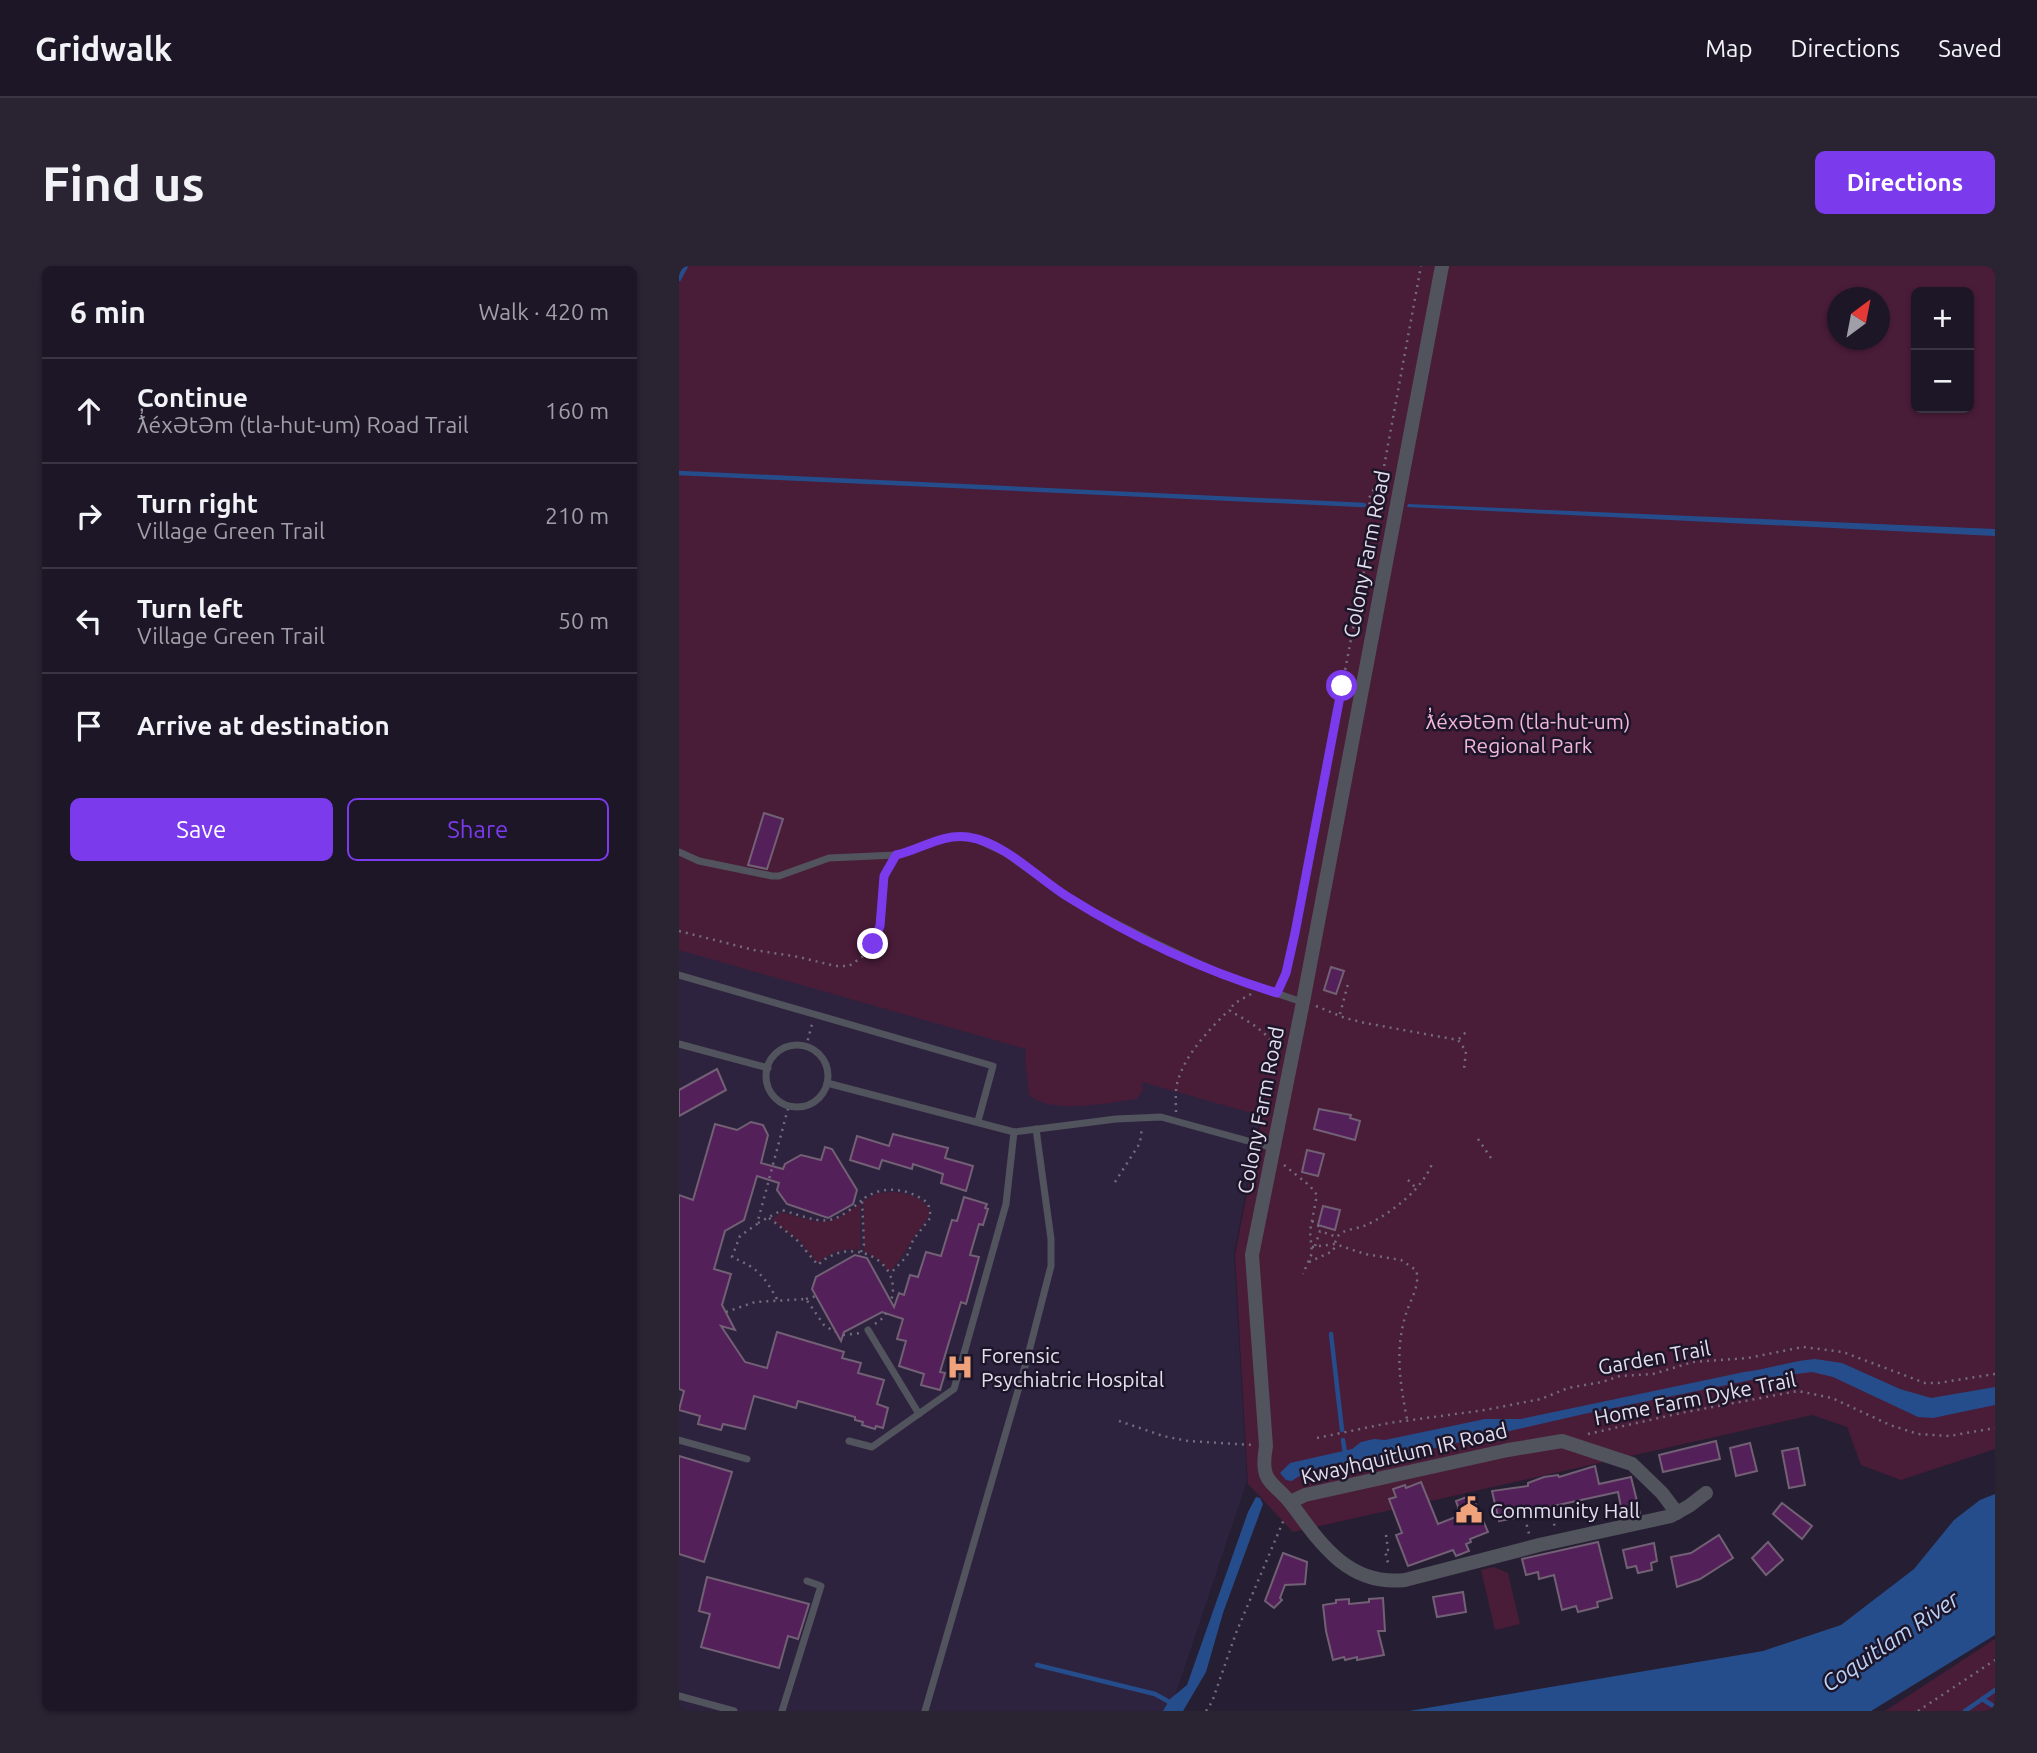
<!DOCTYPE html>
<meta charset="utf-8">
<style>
:root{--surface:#1c1626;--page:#292332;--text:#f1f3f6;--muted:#a09fa7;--line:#3a3543;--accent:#7c3aed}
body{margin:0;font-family:Ubuntu,sans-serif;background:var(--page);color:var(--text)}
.controls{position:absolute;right:21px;top:21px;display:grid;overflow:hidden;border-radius:10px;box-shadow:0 2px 5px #0004}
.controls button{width:63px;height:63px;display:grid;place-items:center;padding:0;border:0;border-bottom:2px solid var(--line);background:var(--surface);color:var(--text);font:35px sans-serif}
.compass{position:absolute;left:1148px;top:21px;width:63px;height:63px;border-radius:50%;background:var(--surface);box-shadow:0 2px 5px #0004;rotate:32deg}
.stop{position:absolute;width:21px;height:21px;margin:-16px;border:5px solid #7c3aed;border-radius:50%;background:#fff}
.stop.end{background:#7c3aed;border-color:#fff;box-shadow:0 2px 7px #0008}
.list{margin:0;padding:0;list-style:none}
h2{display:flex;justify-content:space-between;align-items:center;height:91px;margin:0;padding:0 28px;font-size:30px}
h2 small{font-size:23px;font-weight:400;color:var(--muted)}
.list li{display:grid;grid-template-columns:46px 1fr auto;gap:21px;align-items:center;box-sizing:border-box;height:105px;padding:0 28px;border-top:2px solid var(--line)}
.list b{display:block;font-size:26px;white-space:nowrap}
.list p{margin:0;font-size:23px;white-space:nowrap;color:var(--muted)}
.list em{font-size:23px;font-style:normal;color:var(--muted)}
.actions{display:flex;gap:14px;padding:21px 28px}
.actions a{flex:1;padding:16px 0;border:2px solid var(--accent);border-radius:10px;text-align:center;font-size:24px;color:var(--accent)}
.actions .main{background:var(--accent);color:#fff}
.icon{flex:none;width:38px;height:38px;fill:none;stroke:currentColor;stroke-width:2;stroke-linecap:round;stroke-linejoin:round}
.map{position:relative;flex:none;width:1316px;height:1445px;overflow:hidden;border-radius:10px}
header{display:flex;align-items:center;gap:42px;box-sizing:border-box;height:98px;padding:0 35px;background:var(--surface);border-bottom:2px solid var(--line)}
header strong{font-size:33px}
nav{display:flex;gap:38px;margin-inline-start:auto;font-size:24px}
.intro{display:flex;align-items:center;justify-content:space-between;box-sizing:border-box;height:168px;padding:0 42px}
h1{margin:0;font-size:49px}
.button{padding:18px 32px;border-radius:10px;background:var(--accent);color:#fff;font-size:24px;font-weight:700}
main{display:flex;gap:42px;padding:0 42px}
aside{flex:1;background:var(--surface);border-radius:10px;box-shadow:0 2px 5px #0004}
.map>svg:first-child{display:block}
</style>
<header>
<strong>Gridwalk</strong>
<nav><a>Map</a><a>Directions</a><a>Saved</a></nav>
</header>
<div class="intro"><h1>Find us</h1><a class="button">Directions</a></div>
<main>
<aside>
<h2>6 min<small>Walk · 420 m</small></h2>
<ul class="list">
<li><svg class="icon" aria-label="ahead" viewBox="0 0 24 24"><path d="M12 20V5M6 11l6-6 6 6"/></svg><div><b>Continue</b><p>ƛ̓éxətəm (tla-hut-um) Road Trail</p></div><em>160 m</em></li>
<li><svg class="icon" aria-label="right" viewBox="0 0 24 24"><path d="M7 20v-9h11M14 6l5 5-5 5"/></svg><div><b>Turn right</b><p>Village Green Trail</p></div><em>210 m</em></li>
<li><svg class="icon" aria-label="left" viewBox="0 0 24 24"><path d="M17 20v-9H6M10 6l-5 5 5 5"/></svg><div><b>Turn left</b><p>Village Green Trail</p></div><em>50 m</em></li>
<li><svg class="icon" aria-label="arrive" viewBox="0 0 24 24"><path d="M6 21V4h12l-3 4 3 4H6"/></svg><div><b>Arrive at destination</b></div></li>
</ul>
<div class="actions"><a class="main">Save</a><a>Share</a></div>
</aside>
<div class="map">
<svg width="1316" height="1445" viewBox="0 0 1316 1445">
<rect width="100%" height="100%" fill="#261e33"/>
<path fill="#2e233e" d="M0,682l582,165 -27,140 13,228 -77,230h-491z"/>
<g fill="#491c38" fill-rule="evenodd">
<path d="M0,0h1316v1183l-94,31 -40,-15 -14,-38 -35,-12 -519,117 -45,-48 -13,-229 27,-139 -120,-34 1,8 -6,9c-26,3 -89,17 -108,-5l-4,-35 1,-10 -347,-99zM1237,26h53v116h-53zM1158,32h42v42h-42z"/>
<path d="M217,926c14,2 29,6 34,20 -2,10 -10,15 -15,23 -9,14 -14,25 -26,37l-10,-12 -15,-9 -1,-50 15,-8z"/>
<path d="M181,937l1,47c-17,-3 -31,2 -43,13l-18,-22 -28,-21 9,-8c38,11 47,17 79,-9z"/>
<path d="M815,1301l14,6 12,51 -25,6 -14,-60z"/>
<path d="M1316,1373v72h-110z"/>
</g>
<g fill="#264d8b">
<path d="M729,238l587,25v7l-588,-29z"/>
<path d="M1136,1093l27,4 58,26 31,9 64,-11v18l-62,13 -15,-1 -85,-40 -21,-5 -56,7 -172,35 -211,48c-27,-1 -60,3 -81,19l-6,-1 -6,-7 10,-10 62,-14 9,-7 13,-3 11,1 100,-21h36l223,-47c24,-3 47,-11 71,-13z"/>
<path d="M1316,1228v141l-124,76h-462l354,-60 78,-26 73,-56 40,-49 26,-20z"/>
<path d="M577,1231l4,1 3,6 -40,109 -17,59 -23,39h-20l7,-12 17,-14 61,-173z"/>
</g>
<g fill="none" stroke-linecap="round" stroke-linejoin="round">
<g stroke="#264d8b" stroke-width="4.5">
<path d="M0,13l7,-13"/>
<path d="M0,207l685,32"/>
<path d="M698,242l6,-3"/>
<path d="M652,1068l11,96"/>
<path d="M664,1174l2,13"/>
<path d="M358,1399l118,29 18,10"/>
<path d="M1303,1433l13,8"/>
<path d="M1286,1445l30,-21"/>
</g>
</g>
<g fill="#53205a" stroke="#726074" stroke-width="2">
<path d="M85,547l19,6 -16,50 -19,-4z"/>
<path d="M652,701l13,4 -8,23 -12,-4z"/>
<path d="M38,803l9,21 -47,26v-26z"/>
<path d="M640,843l32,6 -1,3 10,3 -5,19 -41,-11z"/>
<path d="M72,856l12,3 5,10 -7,28 22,6 2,-5 16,-9 20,5 4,-13 7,2 25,41 -4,14 -25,14 -41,-14 -10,-14 2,-7 -22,-7 -13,44 -19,11 -11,38 17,5 -9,31 13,25 -14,-4 24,36 22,6 10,-36 67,20 -2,6 19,5 -3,10 26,7 -7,24 11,4 -5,20 -7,-2 -1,3 -13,-4 1,-3 -8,-2v-3l-57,-16 -2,7 -42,-12 -9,33 -22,-5 -2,6 -23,-6 2,-8 -21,-6 5,-19 -5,-2v-194l14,5 22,-76 22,6z"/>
<path d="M214,868l55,14 -3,10 28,8 -7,25 -25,-8 2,-9 -30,-10 -1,5 -30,-9 -3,9 -29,-9 7,-24 32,10z"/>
<path d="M628,884l17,4 -6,22 -16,-4z"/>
<path d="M285,931l23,7 -2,4 3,1 -5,16 -4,-1 -9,31 9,2 -13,47 -5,-2 -21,70 5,1 -5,17 -19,-5 3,-11 -25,-8 7,-25 -9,-2 6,-20 -21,-7 -38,20 -3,9 -29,-52 4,-12 39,-22 12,3 27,49 5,-14 5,2 6,-20 8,2 8,-25 15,4 11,-36 5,1z"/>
<path d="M644,940l17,4 -5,20 -17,-5z"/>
<path d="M1037,1175l4,18 -57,13 -4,-17z"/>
<path d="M1071,1177l7,28 -21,5 -6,-28z"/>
<path d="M1119,1182l7,37 -16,3 -7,-37z"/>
<path d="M0,1190l53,16 -28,90 -25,-8z"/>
<path d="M916,1200l4,18 32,-7 9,36 -17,4 -5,-25 -69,15 -19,8 -31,6 -7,-30 36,-5v-3l16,-6 14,-2 1,2z"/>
<path d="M742,1216l17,42 23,-9 -5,-14 16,-6 16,37 -18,7 1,3 -5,2 3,7 -13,5 -3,-6 -45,16 -12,-31 6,-2 -13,-34 7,-2 -3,-8 12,-4 1,3z"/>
<path d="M1103,1237l30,23 -10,13 -29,-25z"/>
<path d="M1040,1269l14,23 -33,21 -23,8 -6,-30 20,-4z"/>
<path d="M919,1276l14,56 -15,4 1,5 -20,5 -2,-6 -14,4 -8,-35 -15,4 -1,-7 -12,3 -4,-16z"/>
<path d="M1089,1276l15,18 -17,15 -14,-17z"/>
<path d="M975,1277l3,18 -6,2 1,7 -14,3 -2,-7 -9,2 -4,-18z"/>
<path d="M604,1287l24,9 -2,22 -20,1 -5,13 2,2 -8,8 -9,-7z"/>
<path d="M28,1311l102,27 -11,35 -10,-3 -9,32 -78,-21 9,-33 -11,-3z"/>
<path d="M784,1326l3,20 -29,5 -4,-20z"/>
<path d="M704,1332l2,33h-7l6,24 -27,5v-3l-12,3 -1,-3 -11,3 -7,-29 -3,-26 13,-2v-3l13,-1v5l20,-2v-3z"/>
</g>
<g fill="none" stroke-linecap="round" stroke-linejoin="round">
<g stroke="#736c7e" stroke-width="2.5" stroke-dasharray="2 5" stroke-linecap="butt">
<path d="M0,665l75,19 45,7 36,9h14l16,-11 11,-16 5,-20 2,-36 7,-19"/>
<path d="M602,719l5,-12 9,-40 77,-404 -3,-31 14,-26 38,-206"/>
<path d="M572,728l-16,9 -6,7c19,12 45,23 48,47"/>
<path d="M637,740l29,12 20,5 93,17 8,11 -2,18"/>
<path d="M661,748l9,-34"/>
<path d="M780,773l8,-8"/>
<path d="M127,781l6,-23"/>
<path d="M497,846c0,-9 -1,-19 1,-28 7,-29 32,-54 52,-74"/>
<path d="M799,873l13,19"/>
<path d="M605,899l26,21 7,9 -7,36 2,22 -9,21"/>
<path d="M729,914l9,9"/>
<path d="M436,916l25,-39 2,-16"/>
<path d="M90,952l27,21 22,26c31,-31 86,-5 73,36"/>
<path d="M633,955l9,7 -1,2"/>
<path d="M79,957l24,-13c40,12 47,19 80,-10"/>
<path d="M636,980l5,-15 17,6"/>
<path d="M633,981l23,-3 30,10 36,6 15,10c5,15 -7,32 -11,47 -10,35 -5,66 2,102"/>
<path d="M182,986l3,-8 -2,-44c20,-16 46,-12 66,3l3,14 -18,23 -6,16 -17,18"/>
<path d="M630,996l24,-11c2,-4 2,-12 5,-15 6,-7 18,-7 26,-10 25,-11 58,-36 68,-62"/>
<path d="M98,1033c-14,-24 -18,-30 -45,-42l8,-21 17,-12 32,-119"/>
<path d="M127,1033l10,-3"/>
<path d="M47,1046l29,-10 51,-3 18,26 11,7"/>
<path d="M196,1058l8,-6 6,-9"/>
<path d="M164,1069l18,-2"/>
<path d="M440,1155l44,15 25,5 65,4"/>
<path d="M909,1168l93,-21 117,-22 34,7 58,27 28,9 31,2 46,-8"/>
<path d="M638,1172l72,-15 96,-13 56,-11 27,-11 34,-6 18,-6 33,-2 40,-12 55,-4 55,-11 40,5 82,31h13l57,-9"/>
<path d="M898,1237l4,19"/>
<path d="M872,1244l4,18"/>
<path d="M846,1252l4,16"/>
<path d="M707,1269l2,15 -3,1 4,16"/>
<path d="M527,1445l6,-9 24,-69 49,-116"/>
<path d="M1239,1445l77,-51"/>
</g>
<g stroke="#51535d" stroke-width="7">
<path d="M0,586l20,9 73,15h7l50,-18 67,-3 53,-18 25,1 30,14 63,45 25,14 61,31 70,33 79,27"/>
<path d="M0,709l314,91 -15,55"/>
<path d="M0,778l89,24"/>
<circle cx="118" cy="810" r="31"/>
<path d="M148,817l187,49 102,-13 45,-2 112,31"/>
<path d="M189,1064l51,84"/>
<path d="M0,1174l68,19"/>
<path d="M170,1175l23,6 82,-58 52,-185 8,-72"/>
<path d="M0,1430l55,15"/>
<path d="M103,1445l39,-125 -14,-5"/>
<path d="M246,1445l101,-348 25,-97v-27l-15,-110"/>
</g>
<g stroke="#51535d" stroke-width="14">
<path d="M763,0l-139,736 -51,253 14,191c-7,40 8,34 27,60 29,40 57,80 112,74l134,-35 132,-29 18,-10 17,-13"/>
<path d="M611,1236l15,-7 203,-45 54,-9 70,23 30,29 15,20"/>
</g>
</g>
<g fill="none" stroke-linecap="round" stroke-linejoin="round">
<path stroke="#7c3aed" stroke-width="9" d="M194,678l7,-18 4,-50 12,-21c24,-5 46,-22 72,-18 38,6 69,41 100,60 64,40 137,74 209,96l9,-20 9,-40 47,-247"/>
</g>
<defs>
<g id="hospital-bare" transform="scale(2.1)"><path d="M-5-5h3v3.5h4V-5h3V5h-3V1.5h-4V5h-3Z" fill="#f0a27a" stroke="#1d1529" stroke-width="2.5" paint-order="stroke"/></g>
<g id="civic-bare" transform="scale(2.1)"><path d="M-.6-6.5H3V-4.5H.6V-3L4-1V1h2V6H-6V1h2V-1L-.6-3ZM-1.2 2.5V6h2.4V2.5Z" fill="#f0a27a" stroke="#1d1529" stroke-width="2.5" paint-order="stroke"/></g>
</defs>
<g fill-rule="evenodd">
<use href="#hospital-bare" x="281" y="1101"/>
<use href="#civic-bare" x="790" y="1244"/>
</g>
<g text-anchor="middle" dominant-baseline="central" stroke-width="5" stroke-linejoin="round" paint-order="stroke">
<g font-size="21" fill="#e3deec" stroke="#1d1529">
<text transform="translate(687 288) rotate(-79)">Colony Farm Road</text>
<text transform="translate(581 844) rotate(-79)">Colony Farm Road</text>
<text transform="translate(975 1091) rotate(-10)">Garden Trail</text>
<text transform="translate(1016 1132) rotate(-11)">Home Farm Dyke Trail</text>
<text transform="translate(725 1187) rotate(-13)">Kwayhquitlum IR Road</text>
</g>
<g font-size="21" fill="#f3b5d9" stroke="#1d1529">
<text x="849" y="455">ƛ̓éxətəm (tla-hut-um)<tspan x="849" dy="24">Regional Park</tspan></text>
</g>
<g font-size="21" fill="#e3deec" stroke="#1d1529" text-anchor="start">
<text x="302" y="1089">Forensic<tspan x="302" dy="24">Psychiatric Hospital</tspan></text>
<text x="811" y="1244">Community Hall</text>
</g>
<g font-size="23" font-style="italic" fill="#bad2f6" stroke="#1d1529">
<text transform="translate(1211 1375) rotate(-34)">Coquitlam River</text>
</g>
</g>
</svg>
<div class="controls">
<button>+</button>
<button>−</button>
</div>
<svg class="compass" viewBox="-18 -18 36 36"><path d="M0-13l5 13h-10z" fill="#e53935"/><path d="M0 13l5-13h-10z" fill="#a09fa7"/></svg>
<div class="stop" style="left:663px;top:420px"></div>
<div class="stop end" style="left:194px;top:678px"></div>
</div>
</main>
